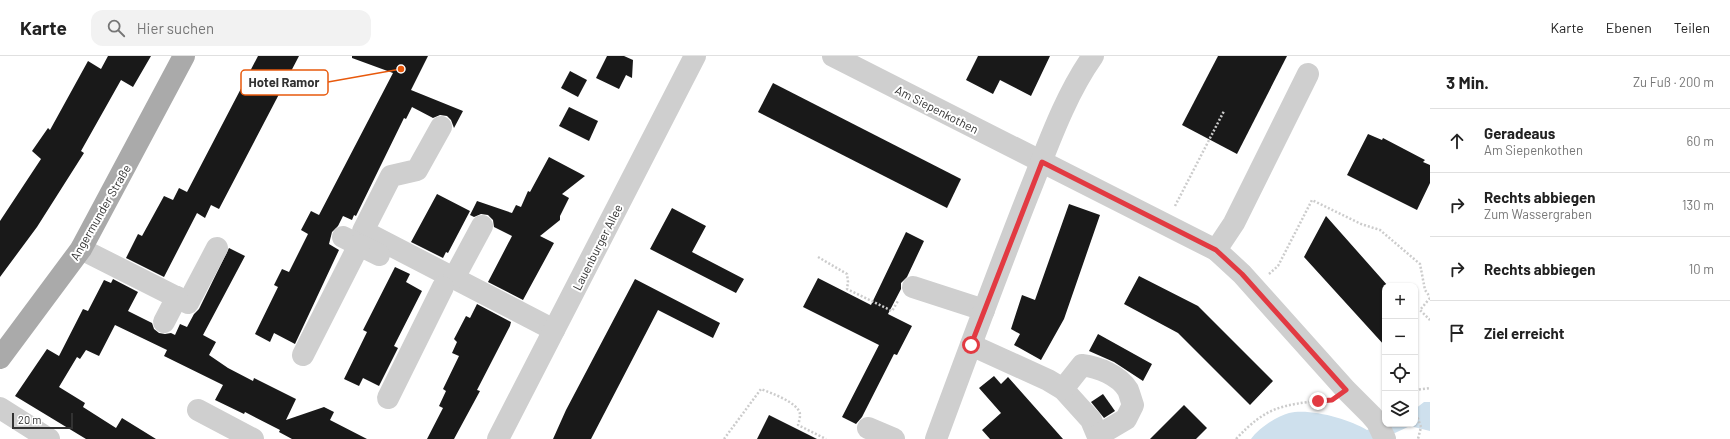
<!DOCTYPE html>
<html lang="de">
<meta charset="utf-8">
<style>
:root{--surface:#fff;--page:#f2f2f2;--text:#222;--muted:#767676;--line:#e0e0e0}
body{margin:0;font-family:Barlow,sans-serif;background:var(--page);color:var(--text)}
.controls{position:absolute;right:12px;bottom:12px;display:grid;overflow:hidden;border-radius:8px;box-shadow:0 1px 3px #0004}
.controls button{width:36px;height:36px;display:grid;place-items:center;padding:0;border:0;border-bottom:1px solid var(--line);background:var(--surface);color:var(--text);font:20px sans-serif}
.scale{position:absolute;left:12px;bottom:10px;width:61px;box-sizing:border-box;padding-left:4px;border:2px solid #323232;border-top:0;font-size:11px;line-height:14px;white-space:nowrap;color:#323232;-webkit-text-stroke:3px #fff;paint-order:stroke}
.stop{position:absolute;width:12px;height:12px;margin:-9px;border:3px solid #e23a42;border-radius:50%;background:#fff}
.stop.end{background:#e23a42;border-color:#fff;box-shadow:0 1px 4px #0008}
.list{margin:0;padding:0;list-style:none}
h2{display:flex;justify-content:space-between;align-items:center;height:52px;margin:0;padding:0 16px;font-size:17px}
h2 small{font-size:13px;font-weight:400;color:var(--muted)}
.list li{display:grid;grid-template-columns:26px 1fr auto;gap:12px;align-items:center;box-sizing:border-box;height:64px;padding:0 16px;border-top:1px solid var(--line)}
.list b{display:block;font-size:15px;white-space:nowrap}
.list p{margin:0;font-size:13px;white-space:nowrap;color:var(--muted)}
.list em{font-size:13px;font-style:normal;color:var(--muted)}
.icon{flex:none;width:22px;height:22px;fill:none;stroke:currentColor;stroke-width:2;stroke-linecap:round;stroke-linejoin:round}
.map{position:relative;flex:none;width:1430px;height:383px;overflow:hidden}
header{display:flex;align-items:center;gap:24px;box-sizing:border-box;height:56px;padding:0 20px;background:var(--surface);border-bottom:1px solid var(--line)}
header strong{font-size:19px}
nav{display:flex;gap:22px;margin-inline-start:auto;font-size:14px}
.search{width:280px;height:36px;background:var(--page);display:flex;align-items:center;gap:10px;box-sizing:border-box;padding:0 14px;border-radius:12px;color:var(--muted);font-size:15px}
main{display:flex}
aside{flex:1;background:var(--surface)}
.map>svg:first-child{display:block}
</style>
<header>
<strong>Karte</strong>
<div class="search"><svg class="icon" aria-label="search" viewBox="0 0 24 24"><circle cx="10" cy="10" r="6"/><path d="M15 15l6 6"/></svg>Hier suchen</div>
<nav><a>Karte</a><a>Ebenen</a><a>Teilen</a></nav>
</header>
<main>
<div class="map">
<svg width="1430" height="383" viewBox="0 0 1430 383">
<rect width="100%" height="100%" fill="#fff"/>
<path fill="#cee0ed" d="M1424,346h6v29l-20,-5 -28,13h-131c7,-10 26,-23 38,-26 21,-5 60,6 78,17l18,-6h30v-15z"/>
<g fill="#191919">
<path d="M108,0h43l-18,31 -12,-7 -40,71 3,2 -47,74 -37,50v-56l41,-62 -9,-8 16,-23 2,2 38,-69 13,8z"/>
<path d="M258,0h41l-80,153 -8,-4 -6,13 -8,-5 -33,64 -38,-19 12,-24 4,2 22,-40 9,4 6,-12 8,4z"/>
<path d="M352,0h76l-17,34 52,21 -9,17 -3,-8 -4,-4 -7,-1 -7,3 -21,-11 -6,12 -2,-1 -48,98 -2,-1 -2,5 -9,-4 -5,10 -6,6 -3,12 10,6 -44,94 -21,-11 -4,9 -15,-8 23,-47 -4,-2 8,-16 7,3 19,-38 -7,-4 10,-19 8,4 74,-142 -41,-15z"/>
<path d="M607,0h17l9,4 -1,18 -6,-3 -7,14 -23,-11z"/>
<path d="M978,0h72l-19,40 -31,-16 -7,14 -27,-14z"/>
<path d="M1218,0h69l-50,98 -55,-29z"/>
<path d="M570,15l17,9 -9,17 -17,-9z"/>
<path d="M773,27l188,96 -14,29 -189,-96z"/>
<path d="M569,51l29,14 -9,20 -30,-15z"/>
<path d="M1368,78l14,6 1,-2 42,22 -2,2 7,3v18l-13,27 -70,-35z"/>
<path d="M549,101l36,19 -23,18 7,4 -9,18v4l-20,16 14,7 -31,57 -35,-18 24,-46 -18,-9 -1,-7 -5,-5 -7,-1 -7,3 -4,-2 7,-14 35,12 4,-8 5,2 7,-16 2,1z"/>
<path d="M437,138l33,17 -22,42 -2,-1 -3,6 -32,-16z"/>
<path d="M1069,148l31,11 -36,104 -23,41 -27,-15 6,-11 -9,-5 11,-34 13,5z"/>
<path d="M672,152l34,18 -14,26 52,27 -8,14 -86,-44z"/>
<path d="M1326,160l62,70h-3v60l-81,-89z"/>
<path d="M906,176l18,9 -17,36 -6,6v6l-13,25 24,12 -15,29 -3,-1 -32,63 -6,7 -14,-7 37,-72 -76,-38 15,-29 53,27z"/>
<path d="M229,192l16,8 -42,79 13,7 -7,13 19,13 25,13 1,-3 42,21 -10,21 38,-13 10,5 -4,8 37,19h-75l-13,-7 1,-2 -35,-18 -1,2 -29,-14 8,-15 -59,-29 3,-6 -52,-25 -16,31 -13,-6 -6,9 -3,-2 -18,30 26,16 -2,4 33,21 6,-10 34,21h-70l-71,-43 32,-47 12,7 24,-47 5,2 16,-31 7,3 2,-4 25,13 -10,19 24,12 2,6 5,4 6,1 6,-1 4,2 5,-11 7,3 7,-13 5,-5z"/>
<path d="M395,211l15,7 -4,8 16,9 -28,55 4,2 -19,38 -16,-8 -4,8 -15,-7 23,-47 -4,-2z"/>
<path d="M1139,220l59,30 75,75 -23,24 -72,-72 -54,-29z"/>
<path d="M635,223l85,44 -7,15 -55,-28 -67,129h-38l13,-29z"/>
<path d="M477,248l34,18 -1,4 -33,64 3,1 -26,48h-27l16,-31 -4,-2 7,-15 -3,-2 16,-33 -7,-3 5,-11 -3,-3 12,-23 4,2z"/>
<path d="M1098,278l54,30 -9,17 -29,-19 -25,-11z"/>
<path d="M994,320l7,8 7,-7 55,62h-73l-8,-9 19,-17 -22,-25z"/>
<path d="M1103,338l12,17 -11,7 -13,-16z"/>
<path d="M1184,349l23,23 -11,11h-46z"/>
<path d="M769,359l48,24h-60z"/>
</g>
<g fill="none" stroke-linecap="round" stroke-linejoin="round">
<g stroke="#ccc" stroke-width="2.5" stroke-dasharray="2 2" stroke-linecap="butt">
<path d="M1175,150l49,-95"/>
<path d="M818,201l29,17 1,8 -1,7 45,22 6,-10"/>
<path d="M1269,218l9,-8 34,-66 49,24 19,6 40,34 5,26 5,7"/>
<path d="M1430,242l-10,12 10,10"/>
<path d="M1415,334l15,-2"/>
<path d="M1415,354l6,17 -3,12"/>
<path d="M724,383l37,-50c10,4 39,14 39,26 0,3 -1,7 -2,10l28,14"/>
<path d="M1236,383c31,-33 46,-34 90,-39"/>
</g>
<g stroke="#cfcfcf" stroke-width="22">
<path d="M833,0l383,194 26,24 104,116 25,25 6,7 8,17"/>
<path d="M441,71l-24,43 -26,6 -28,55 191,99"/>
<path d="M343,181l36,18"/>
<path d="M81,193l107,54 29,-55"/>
<path d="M1216,194l18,-27 74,-149"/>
<path d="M454,222l28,-52"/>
<path d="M913,231l71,23"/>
<path d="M164,266l13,-25"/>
<path d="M971,289l77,35 15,9 28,31 8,19"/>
<path d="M303,299l56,-110"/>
<path d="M1063,333l19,-24c16,2 37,10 46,25 2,5 3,10 5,15l-7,14 -27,16"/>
<path d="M388,342l55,-111"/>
<path d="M0,352l49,31"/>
<path d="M198,354l55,29"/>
<path d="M868,372l26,11"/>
<path d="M498,383l197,-383"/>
<path d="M936,383c30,-81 60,-163 92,-244 19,-47 36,-98 65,-139"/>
</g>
<path stroke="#aaa" stroke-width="22" d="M0,302l81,-109 103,-193"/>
</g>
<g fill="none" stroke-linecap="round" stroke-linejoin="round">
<path stroke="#e23a42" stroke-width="5" d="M971,289l71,-183 174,88 26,24 104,116 -14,10 -14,1"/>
</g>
<g text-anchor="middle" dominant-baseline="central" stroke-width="4" stroke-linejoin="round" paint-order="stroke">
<g font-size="12" fill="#323232" stroke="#fff">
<text transform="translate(937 53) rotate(27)">Am Siepenkothen</text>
<text transform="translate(100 156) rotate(-60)">Angermunder Straße</text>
<text transform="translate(597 191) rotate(-63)">Lauenburger Allee</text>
</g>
</g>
<path fill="none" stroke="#e8590c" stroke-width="1.5" d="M401 13L328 26"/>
<circle fill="#e8590c" stroke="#fff" stroke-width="1.5" cx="401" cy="13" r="4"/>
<rect fill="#fff" stroke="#e8590c" stroke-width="1.5" x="241" y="14" width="87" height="25" rx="4"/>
<g font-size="13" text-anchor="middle" font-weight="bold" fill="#323232">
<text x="284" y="31">Hotel Ramor</text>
</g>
</svg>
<div class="controls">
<button>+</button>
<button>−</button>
<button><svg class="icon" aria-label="locate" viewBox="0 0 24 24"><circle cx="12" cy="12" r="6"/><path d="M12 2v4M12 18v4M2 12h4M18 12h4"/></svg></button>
<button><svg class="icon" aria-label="layers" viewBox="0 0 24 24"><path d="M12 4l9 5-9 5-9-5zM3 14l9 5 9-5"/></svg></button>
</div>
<div class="scale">20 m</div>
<div class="stop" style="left:971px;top:289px"></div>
<div class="stop end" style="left:1318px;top:345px"></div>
</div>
<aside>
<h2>3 Min.<small>Zu Fuß · 200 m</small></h2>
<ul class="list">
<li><svg class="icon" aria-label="ahead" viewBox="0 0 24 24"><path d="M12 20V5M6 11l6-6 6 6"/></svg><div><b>Geradeaus</b><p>Am Siepenkothen</p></div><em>60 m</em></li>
<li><svg class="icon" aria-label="right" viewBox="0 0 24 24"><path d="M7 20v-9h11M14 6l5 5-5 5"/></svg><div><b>Rechts abbiegen</b><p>Zum Wassergraben</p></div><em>130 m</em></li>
<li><svg class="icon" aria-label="right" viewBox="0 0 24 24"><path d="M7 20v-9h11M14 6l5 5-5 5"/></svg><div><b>Rechts abbiegen</b></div><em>10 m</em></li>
<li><svg class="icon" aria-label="arrive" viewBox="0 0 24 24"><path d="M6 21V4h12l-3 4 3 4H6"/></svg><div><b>Ziel erreicht</b></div></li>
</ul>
</aside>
</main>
